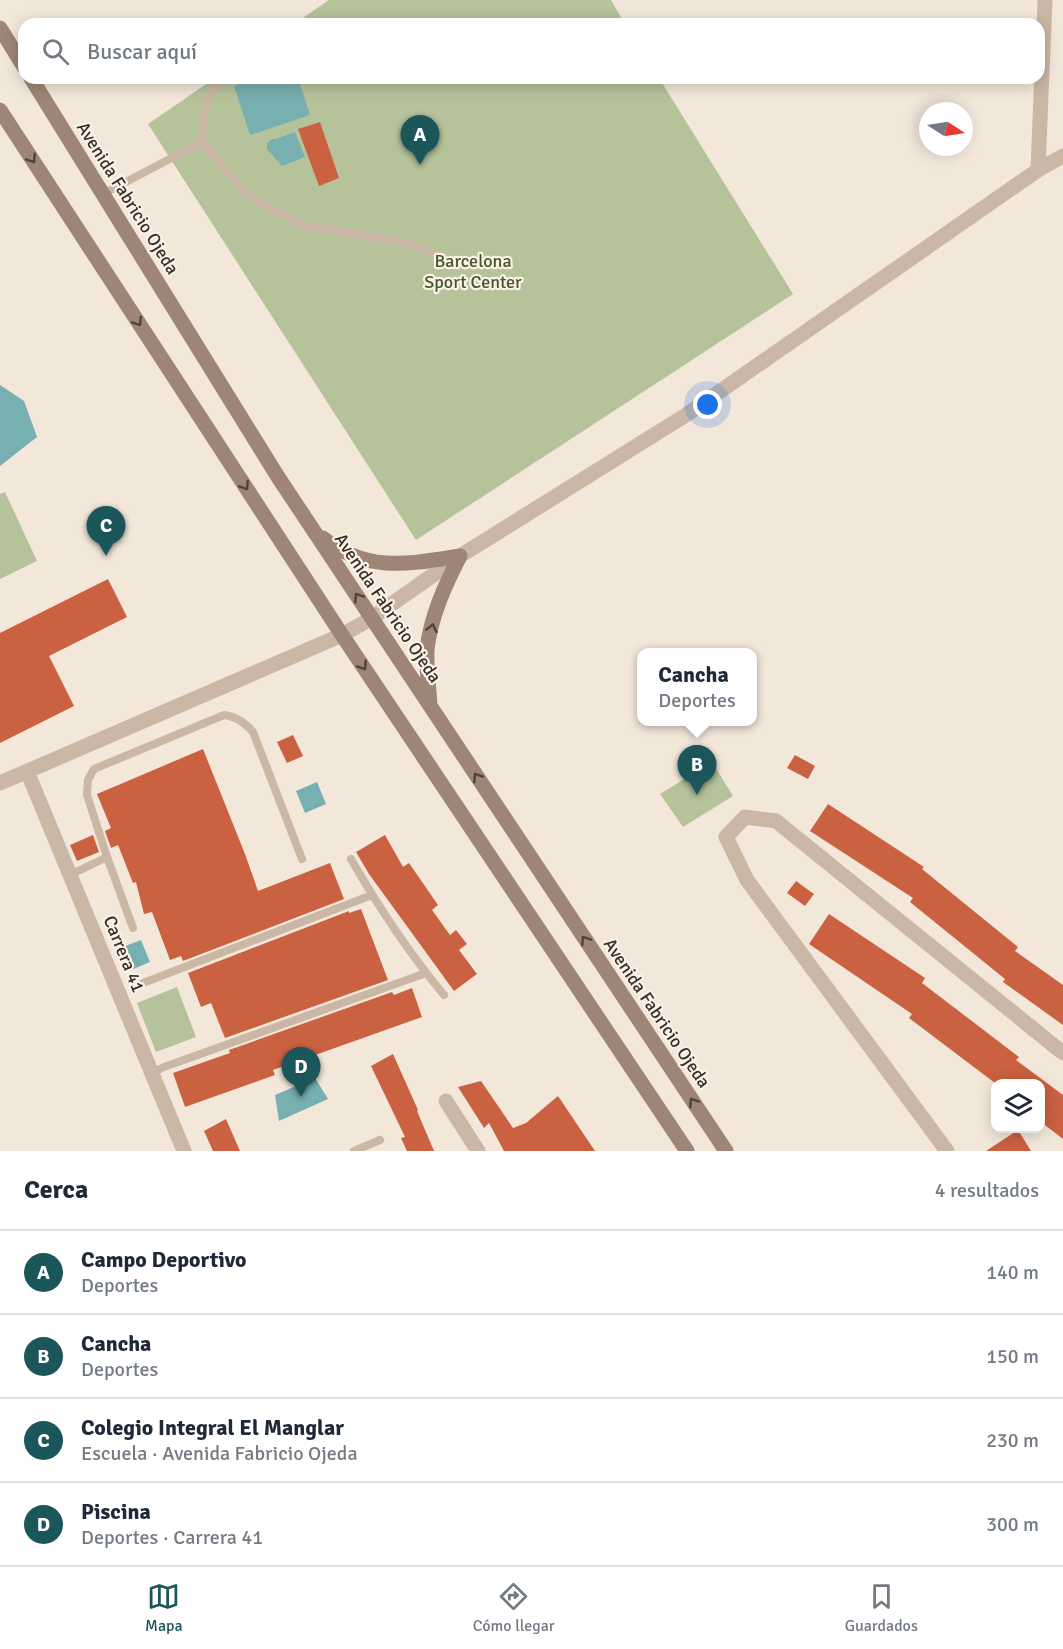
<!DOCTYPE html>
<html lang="es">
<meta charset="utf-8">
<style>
body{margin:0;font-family:Signika,sans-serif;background:#f6f6f7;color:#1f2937}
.controls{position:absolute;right:18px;bottom:18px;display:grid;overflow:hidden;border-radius:12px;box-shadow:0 3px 15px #0003}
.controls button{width:54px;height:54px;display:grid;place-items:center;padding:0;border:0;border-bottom:2px solid #e0e1e3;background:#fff;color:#1f2937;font:30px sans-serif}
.compass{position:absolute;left:919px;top:102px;width:54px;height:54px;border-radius:50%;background:#fff;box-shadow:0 3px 15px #0003;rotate:102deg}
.you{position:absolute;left:708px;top:405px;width:21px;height:21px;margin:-15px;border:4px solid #fff;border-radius:50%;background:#1a73e8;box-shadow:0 0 0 9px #1a73e833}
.badge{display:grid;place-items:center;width:39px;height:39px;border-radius:50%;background:#1b565a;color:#fff;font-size:20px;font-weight:700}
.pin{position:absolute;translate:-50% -50px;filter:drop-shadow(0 2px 3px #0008)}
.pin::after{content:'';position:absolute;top:32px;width:21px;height:18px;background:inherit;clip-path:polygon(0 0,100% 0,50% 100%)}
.popup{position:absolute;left:637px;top:648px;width:120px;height:78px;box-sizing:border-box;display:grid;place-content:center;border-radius:12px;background:#fff;filter:drop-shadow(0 2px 4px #0005);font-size:20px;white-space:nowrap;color:#747a83}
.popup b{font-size:22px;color:#1f2937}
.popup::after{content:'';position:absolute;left:50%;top:100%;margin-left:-12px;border:12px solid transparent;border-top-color:#fff}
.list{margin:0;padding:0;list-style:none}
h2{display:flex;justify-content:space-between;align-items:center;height:78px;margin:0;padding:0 24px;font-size:26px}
h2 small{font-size:20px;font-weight:400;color:#747a83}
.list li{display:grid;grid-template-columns:39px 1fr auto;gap:18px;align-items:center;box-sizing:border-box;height:84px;padding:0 24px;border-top:2px solid #e0e1e3}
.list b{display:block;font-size:22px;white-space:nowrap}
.list p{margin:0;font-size:20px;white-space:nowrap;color:#747a83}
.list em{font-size:20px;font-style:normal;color:#747a83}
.icon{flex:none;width:33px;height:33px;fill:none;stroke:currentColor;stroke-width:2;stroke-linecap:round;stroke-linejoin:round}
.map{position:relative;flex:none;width:1063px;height:1151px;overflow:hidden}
.search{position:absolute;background:#fff;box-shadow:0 3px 15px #0003;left:18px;right:18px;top:18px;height:66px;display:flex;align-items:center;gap:15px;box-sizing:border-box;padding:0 21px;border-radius:18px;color:#747a83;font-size:22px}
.sheet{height:414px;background:#fff}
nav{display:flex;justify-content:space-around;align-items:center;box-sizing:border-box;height:84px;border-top:2px solid #e0e1e3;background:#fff;font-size:16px;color:#747a83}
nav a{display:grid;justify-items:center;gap:3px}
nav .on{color:#1b565a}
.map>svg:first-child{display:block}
</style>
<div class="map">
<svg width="1063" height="1151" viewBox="0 0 1063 1151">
<rect width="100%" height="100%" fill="#f3e7da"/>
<!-- green -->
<path fill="#b5c29a" d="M 329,0 L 611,0 L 625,24 L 294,24 Z
M 215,78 L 659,78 L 793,294 L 416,540 L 148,124 Z
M 5,492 L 37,561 L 0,579 L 0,494 Z
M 712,762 L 733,796 L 683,827 L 660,794 Z
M 177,987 L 196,1037 L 156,1052 L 137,1003 Z"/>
<!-- water -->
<path fill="#78afb1" d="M 257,78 L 298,78 L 310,115 L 250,135 L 234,86 Z
M 295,132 L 305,157 L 282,166 L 267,149 L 267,143 L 272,139 L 276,139 Z
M 0,385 L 24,401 L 37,437 L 0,466 Z
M 317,782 L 326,804 L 305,813 L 296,791 Z
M 141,940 L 150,962 L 129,971 L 120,948 Z
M 315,1078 L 328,1099 L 279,1121 L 275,1095 Z"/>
<!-- building -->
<path fill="#ca6141" d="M 320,122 L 339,178 L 319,186 L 298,129 Z
M 108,579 L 127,617 L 49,656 L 74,706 L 0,743 L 0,633 Z
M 293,735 L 303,756 L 287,763 L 277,742 Z
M 203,749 L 245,854 L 258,891 L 330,863 L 344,899 L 183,961 L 181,956 L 170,960 L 152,912 L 144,914 L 136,882 L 133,883 L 118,845 L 111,848 L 105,831 L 111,828 L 97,794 Z
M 795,755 L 815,766 L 808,779 L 787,768 Z
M 828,804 L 924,867 L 922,869 L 1018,947 L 1015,951 L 1063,985 L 1063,1025 L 1003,982 L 1005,979 L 910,902 L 913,898 L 810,831 Z
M 93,835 L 99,852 L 77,861 L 70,845 Z
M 385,835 L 403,867 L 409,863 L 438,905 L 432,910 L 450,935 L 456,930 L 467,944 L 459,950 L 477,974 L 454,991 L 369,874 L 356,852 Z
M 796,881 L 814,894 L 805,906 L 787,893 Z
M 361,909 L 388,980 L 225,1038 L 211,1003 L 201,1007 L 188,973 L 349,911 L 349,913 Z
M 829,914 L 925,978 L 922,983 L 1019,1057 L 1016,1060 L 1063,1095 L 1063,1139 L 1041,1122 L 1041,1083 L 995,1083 L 909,1018 L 912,1014 L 809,944 Z
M 412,988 L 422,1017 L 273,1070 L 275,1075 L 185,1107 L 173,1073 L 230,1053 L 229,1050 L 392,992 L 394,995 Z
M 393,1054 L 418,1110 L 417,1111 L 434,1151 L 407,1151 L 401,1138 L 405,1137 L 371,1066 Z
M 481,1081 L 513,1128 L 526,1123 L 558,1096 L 595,1151 L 504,1151 L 489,1123 L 484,1128 L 458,1087 Z
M 226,1119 L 240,1151 L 213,1151 L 204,1131 Z
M 1018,1130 L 1031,1151 L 986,1151 Z"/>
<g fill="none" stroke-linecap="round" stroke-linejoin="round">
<!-- lane -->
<path stroke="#cbb7a6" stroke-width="8" d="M 202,142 C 204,119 203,93 223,78
M 103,194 L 202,142 L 246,194 L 301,225 L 407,243 L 463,265
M 351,859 C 378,906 409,953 444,995
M 70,875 L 107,857
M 133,928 L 107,857 L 87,795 L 88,780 L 94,769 L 224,715 C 237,717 244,722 253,732 L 302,859
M 143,983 L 372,895
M 152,1073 L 164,1067 L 426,973
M 354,1151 L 380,1140"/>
<!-- street -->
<path stroke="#cbb7a6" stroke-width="15" d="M 1038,170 L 1045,0
M 27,771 L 184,1151
M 0,783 L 342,635 L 372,618 L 460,556 L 686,415 L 1038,170 L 1063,156
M 446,1101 L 478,1151
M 947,1151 L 747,880 L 726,837 L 745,817 L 776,821 L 1063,1053"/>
<!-- secondary -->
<path stroke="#9f8577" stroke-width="15" d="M 0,28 L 24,67
M 31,78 L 278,477 L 726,1151
M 0,110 L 342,635 L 687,1151
M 323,538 C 367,573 409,564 460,556
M 430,706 C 429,687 426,667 427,649 C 431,616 445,585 460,556"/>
</g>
<!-- one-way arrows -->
<defs><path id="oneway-chevron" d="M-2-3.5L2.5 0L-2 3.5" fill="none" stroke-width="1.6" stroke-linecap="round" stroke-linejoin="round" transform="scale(1.5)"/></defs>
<g stroke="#51423b">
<use href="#oneway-chevron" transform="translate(32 159) rotate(57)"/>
<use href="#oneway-chevron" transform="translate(138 322) rotate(57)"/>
<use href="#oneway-chevron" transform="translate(245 486) rotate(57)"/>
<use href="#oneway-chevron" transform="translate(358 597) rotate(-124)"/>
<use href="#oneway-chevron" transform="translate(432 628) rotate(-78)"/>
<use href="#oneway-chevron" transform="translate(363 666) rotate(56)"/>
<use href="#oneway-chevron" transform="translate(477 777) rotate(-124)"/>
<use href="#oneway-chevron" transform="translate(585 940) rotate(-124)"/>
<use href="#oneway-chevron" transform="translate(693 1102) rotate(-124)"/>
</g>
<g text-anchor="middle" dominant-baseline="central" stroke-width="4.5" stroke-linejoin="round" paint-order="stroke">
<!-- street labels -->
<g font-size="18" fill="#372c27" stroke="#faf1e7">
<text transform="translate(128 198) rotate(58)">Avenida Fabricio Ojeda</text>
<text transform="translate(388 608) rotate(56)">Avenida Fabricio Ojeda</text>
<text transform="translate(124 954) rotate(68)">Carrera 41</text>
<text transform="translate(657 1013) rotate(56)">Avenida Fabricio Ojeda</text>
</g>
<!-- park labels -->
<g font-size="18" fill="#46562a" stroke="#faf1e7">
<text x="473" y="261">Barcelona<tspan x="473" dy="21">Sport Center</tspan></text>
</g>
</g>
</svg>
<div class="controls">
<button><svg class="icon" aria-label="layers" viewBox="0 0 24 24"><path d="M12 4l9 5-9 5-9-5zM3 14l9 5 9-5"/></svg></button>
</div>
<svg class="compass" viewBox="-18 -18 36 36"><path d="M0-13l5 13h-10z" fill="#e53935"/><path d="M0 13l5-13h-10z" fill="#747a83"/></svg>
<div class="you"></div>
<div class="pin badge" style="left:420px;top:165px">A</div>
<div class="pin badge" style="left:697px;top:795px">B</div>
<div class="popup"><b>Cancha</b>Deportes</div>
<div class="pin badge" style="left:106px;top:556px">C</div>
<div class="pin badge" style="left:301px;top:1097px">D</div>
<div class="search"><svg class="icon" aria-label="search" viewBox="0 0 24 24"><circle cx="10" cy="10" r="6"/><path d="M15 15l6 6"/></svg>Buscar aquí</div>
</div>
<section class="sheet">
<h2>Cerca<small>4 resultados</small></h2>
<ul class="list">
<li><span class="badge">A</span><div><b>Campo Deportivo</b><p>Deportes</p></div><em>140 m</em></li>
<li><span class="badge">B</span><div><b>Cancha</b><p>Deportes</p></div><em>150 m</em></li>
<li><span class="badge">C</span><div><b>Colegio Integral El Manglar</b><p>Escuela · Avenida Fabricio Ojeda</p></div><em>230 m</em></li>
<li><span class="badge">D</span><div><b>Piscina</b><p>Deportes · Carrera 41</p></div><em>300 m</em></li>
</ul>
</section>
<nav>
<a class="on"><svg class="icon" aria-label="map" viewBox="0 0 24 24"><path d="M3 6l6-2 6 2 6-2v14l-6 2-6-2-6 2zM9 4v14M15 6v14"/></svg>Mapa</a>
<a><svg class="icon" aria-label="directions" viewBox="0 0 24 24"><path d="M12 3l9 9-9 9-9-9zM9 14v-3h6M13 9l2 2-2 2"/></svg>Cómo llegar</a>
<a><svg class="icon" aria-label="saved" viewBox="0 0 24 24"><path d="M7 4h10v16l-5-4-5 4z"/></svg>Guardados</a>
</nav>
